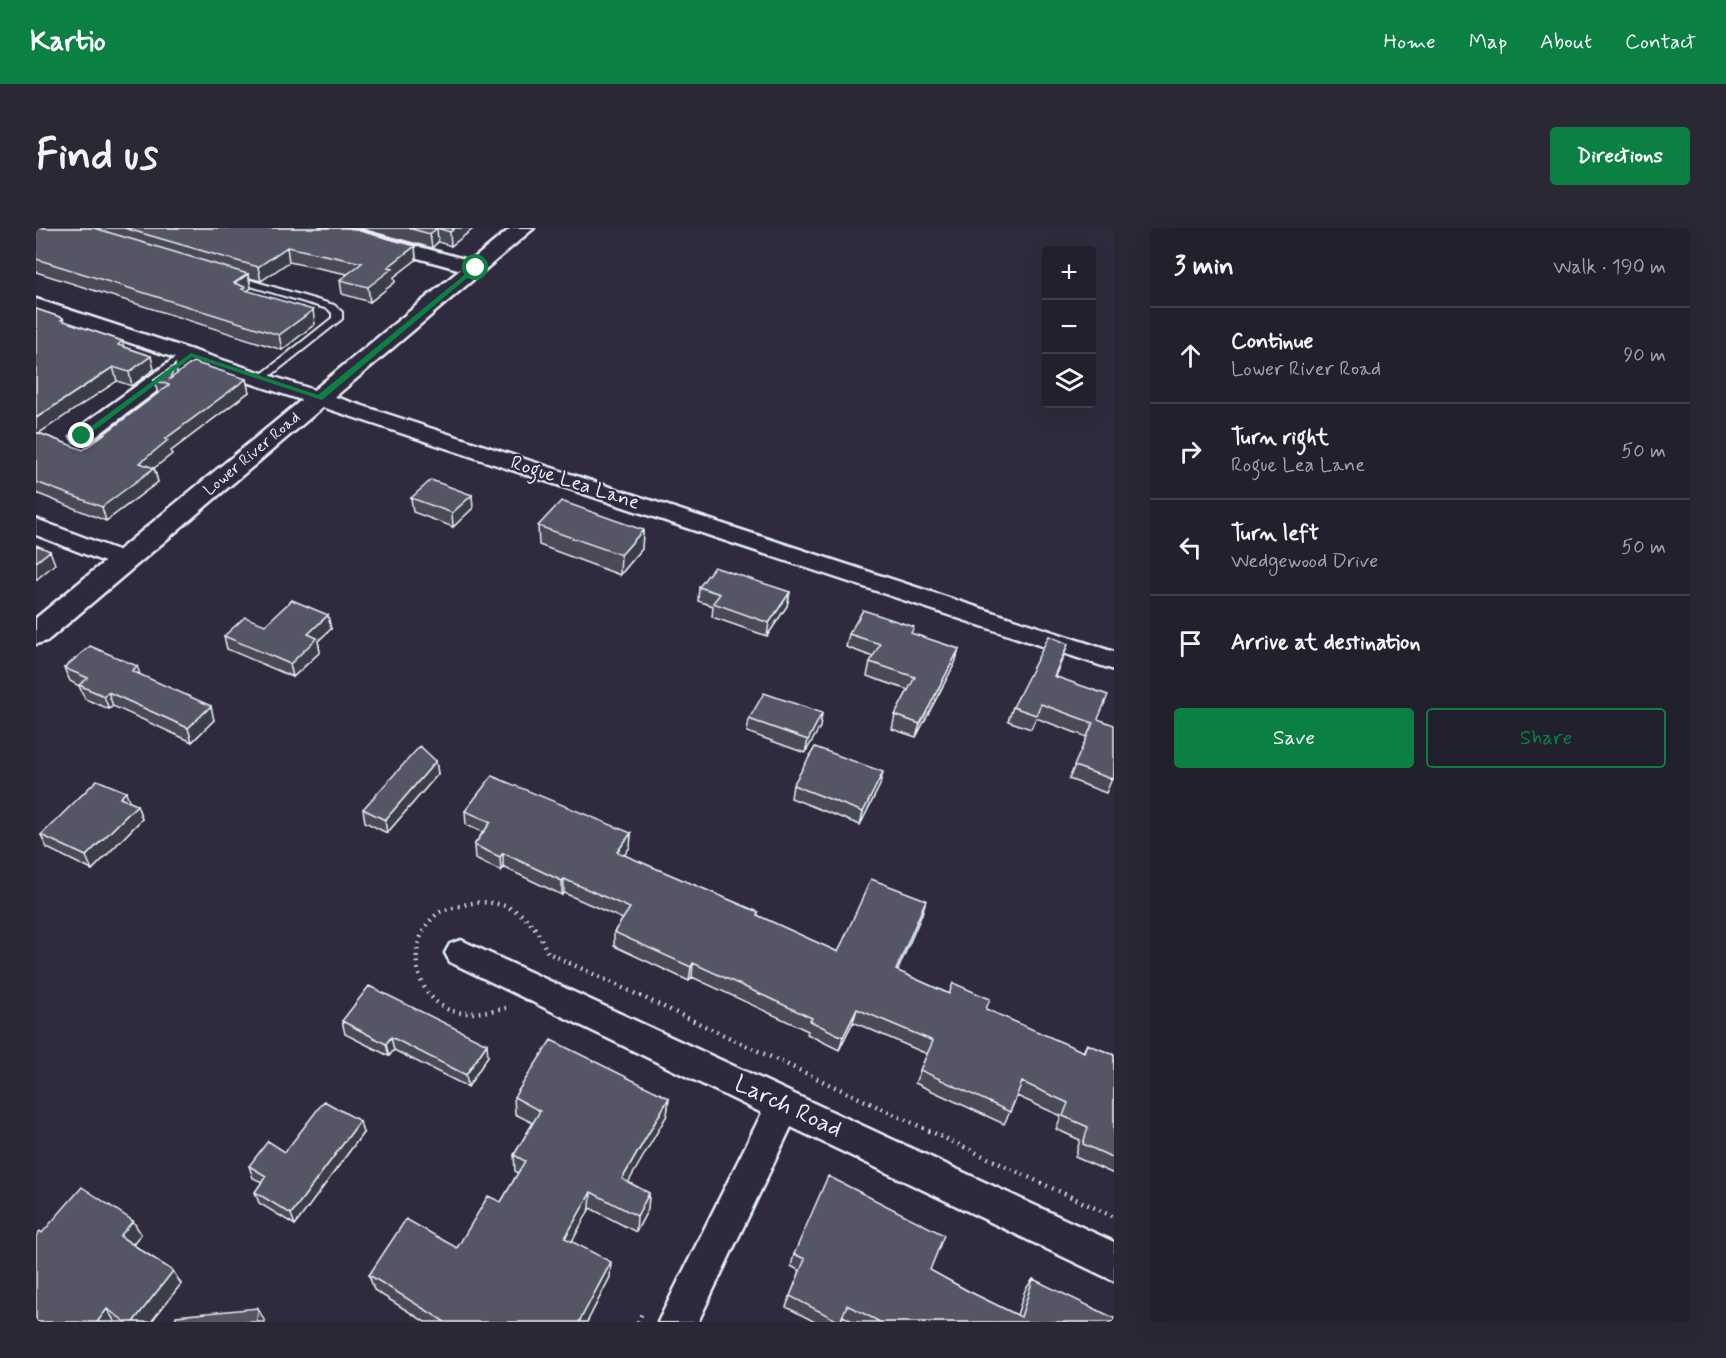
<!DOCTYPE html>
<meta charset="utf-8">
<style>
body{margin:0;font-family:Mynerve,sans-serif;background:#2b2836;color:#f1f3f6}
.controls{position:absolute;right:18px;top:18px;display:grid;overflow:hidden;border-radius:6px;box-shadow:0 6px 24px #0002}
.controls button{width:54px;height:54px;display:grid;place-items:center;padding:0;border:0;border-bottom:2px solid #403e4a;background:#23202e;color:#f1f3f6;font:30px sans-serif}
.stop{position:absolute;width:18px;height:18px;margin:-14px;border:4px solid #0b8043;border-radius:50%;background:#fff}
.stop.end{background:#0b8043;border-color:#fff;box-shadow:0 2px 6px #0008}
.list{margin:0;padding:0;list-style:none}
h2{display:flex;justify-content:space-between;align-items:center;height:78px;margin:0;padding:0 24px;font-size:26px}
h2 small{font-size:20px;font-weight:400;color:#a3a3aa}
.list li{display:grid;grid-template-columns:39px 1fr auto;gap:18px;align-items:center;box-sizing:border-box;height:96px;padding:0 24px;border-top:2px solid #403e4a}
.list b{display:block;font-size:22px;white-space:nowrap}
.list p{margin:0;font-size:20px;white-space:nowrap;color:#a3a3aa}
.list em{font-size:20px;font-style:normal;color:#a3a3aa}
.actions{display:flex;gap:12px;padding:18px 24px}
.actions a{flex:1;padding:14px 0;border:2px solid #0b8043;border-radius:6px;text-align:center;font-size:21px;color:#0b8043}
.actions .main{background:#0b8043;color:#fff}
.icon{flex:none;width:33px;height:33px;fill:none;stroke:currentColor;stroke-width:2;stroke-linecap:round;stroke-linejoin:round}
.map{position:relative;flex:none;width:1078px;height:1094px;overflow:hidden;border-radius:6px}
header{display:flex;align-items:center;gap:36px;box-sizing:border-box;height:84px;padding:0 30px;background:#0b8043;color:#fff}
header strong{font-size:28px}
nav{display:flex;gap:33px;margin-inline-start:auto;font-size:21px}
.intro{display:flex;align-items:center;justify-content:space-between;box-sizing:border-box;height:144px;padding:0 36px}
h1{margin:0;font-size:42px}
.button{padding:15px 27px;border-radius:6px;background:#0b8043;color:#fff;font-size:21px;font-weight:700}
main{display:flex;gap:36px;padding:0 36px}
aside{flex:1;background:#23202e;border-radius:6px;box-shadow:0 6px 24px #0002}
.map>svg:first-child{display:block}
</style>
<header>
<strong>Kartio</strong>
<nav><a>Home</a><a>Map</a><a>About</a><a>Contact</a></nav>
</header>
<div class="intro"><h1>Find us</h1><a class="button">Directions</a></div>
<main>
<div class="map">
<svg width="1078" height="1094" viewBox="0 0 1078 1094">
<rect width="100%" height="100%" fill="#2f2a3d"/>
<filter id="ink" filterUnits="userSpaceOnUse"><feTurbulence type="fractalNoise" baseFrequency=".0167" numOctaves="2"/><feDisplacementMap in="SourceGraphic" scale="12" xChannelSelector="R" yChannelSelector="G"/><feConvolveMatrix kernelMatrix="1 2 1 2 8 2 1 2 1" color-interpolation-filters="sRGB"/></filter>
<g filter="url(#ink)">
<g fill="none" stroke-linecap="round" stroke-linejoin="round">
<!-- lane casing -->
<g stroke="#e8f1f8" stroke-width="4">
<path id="lane" d="M 197,47 L 298,77 L 306,84 L 306,91 L 228,153 L 222,153 L 222,149 L 296,90 L 296,85 L 292,81 L 194,52 L 193,50 Z"/>
</g>
<!-- street casing -->
<g stroke="#e8f1f8" stroke-width="5">
<path id="street" d="M 284,0 L 313,0 L 447,36 L 449,40 L 440,46 L 287,4 Z
M 0,71 L 1078,424 L 1078,442 L 157,136 L 54,213 L 38,213 L 35,208 L 38,203 L 139,130 L 0,83 Z
M 0,291 L 97,328 L 100,333 L 97,338 L 88,341 L 79,338 L 0,307 Z
M 425,712 L 1078,1014 L 1078,1053 L 755,899 L 662,1094 L 622,1094 L 726,885 L 414,734 L 409,725 L 414,716 Z"/>
</g>
<!-- secondary casing -->
<g stroke="#e8f1f8" stroke-width="5">
<path id="secondary" d="M 475,0 L 498,0 L 11,413 L 0,416 L 0,390 Z"/>
</g>
<!-- path -->
<path stroke="#e8f1f8" stroke-width="4.5" stroke-dasharray="1.5 5" stroke-linecap="butt" d="M 470,780 C 452,783 428,789 411,781 C 376,763 370,713 400,687 C 404,682 415,681 421,679 C 448,669 478,675 496,697 C 503,704 507,716 512,725 L 1078,989
M 602,1094 L 607,1083"/>
<!-- lane -->
<use href="#lane" fill="#2f2a3d" fill-rule="evenodd"/>
<!-- street -->
<use href="#street" fill="#2f2a3d" fill-rule="evenodd"/>
<!-- secondary -->
<use href="#secondary" fill="#2f2a3d" fill-rule="evenodd"/>
</g>
<!-- wall -->
<path fill="#4b4957" stroke="#e8f1f8" stroke-width="1.5" d="M 0,0 L 313,0 L 379,18 L 380,32 L 358,49 L 359,54 L 334,74 L 306,66 L 304,52 L 311,46 L 253,34 L 225,53 L 213,50 L 215,60 L 211,63 L 279,96 L 246,122 L 0,44 Z
M 322,0 L 438,0 L 415,18 L 402,14 L 396,20 Z
M 0,81 L 27,90 L 28,93 L 86,113 L 88,119 L 118,141 L 96,158 L 81,153 L 3,205 L 47,222 L 122,166 L 118,152 L 141,146 L 213,164 L 135,223 L 136,226 L 118,240 L 122,254 L 70,293 L 0,265 Z
M 375,270 L 437,280 L 417,299 L 377,284 Z
M 502,298 L 607,302 L 606,321 L 584,347 L 503,317 Z
M 663,359 L 754,364 L 751,378 L 731,408 L 676,389 L 677,378 L 662,373 Z
M 229,397 L 295,401 L 282,413 L 284,424 L 257,449 L 191,421 L 188,408 Z
M 813,406 L 876,406 L 923,421 L 919,435 L 880,509 L 856,501 L 859,487 L 872,462 L 831,448 L 834,434 L 837,429 L 810,419 Z
M 1032,416 L 1019,448 L 1062,491 L 1078,546 L 1070,565 L 1033,551 L 1051,509 L 1000,490 L 995,501 L 972,493 L 977,479 Z
M 28,440 L 104,447 L 178,492 L 156,514 L 77,478 L 73,481 L 49,471 L 43,458 L 34,453 Z
M 786,485 L 784,499 L 769,525 L 711,504 L 713,491 Z
M 400,533 L 402,546 L 351,605 L 329,594 L 327,581 Z
M 757,557 L 844,557 L 824,597 L 755,570 Z
M 93,574 L 101,577 L 106,591 L 56,642 L 11,620 L 5,607 Z
M 429,583 L 595,605 L 594,619 L 588,627 L 722,684 L 722,688 L 802,724 L 886,686 L 861,743 L 1047,824 L 1051,816 L 1078,827 L 1078,946 L 1039,929 L 1044,912 L 1020,901 L 1025,888 L 981,868 L 974,884 L 968,896 L 879,855 L 891,826 L 817,794 L 803,822 L 771,806 L 772,803 L 656,749 L 653,753 L 578,718 L 578,704 L 587,691 L 528,665 L 526,667 L 467,639 L 465,643 L 439,631 L 438,617 L 447,604 L 430,597 Z
M 306,793 L 452,828 L 432,859 L 358,822 L 353,828 L 309,806 Z
M 478,869 L 633,870 L 631,887 L 592,954 L 613,965 L 612,981 L 600,1004 L 554,980 L 536,1014 L 574,1049 L 551,1094 L 389,1094 L 338,1062 L 333,1047 L 421,1020 L 465,974 L 482,945 L 479,943 L 478,927 L 497,895 L 479,886 Z
M 327,905 L 259,997 L 223,975 L 219,964 L 226,954 L 217,950 L 213,938 L 249,924 Z
M 6,1005 L 105,1006 L 97,1017 L 137,1043 L 145,1056 L 115,1094 L 0,1094 Z
M 758,1026 L 894,1042 L 932,1063 L 981,1087 L 989,1062 L 997,1051 L 1078,1094 L 818,1094 L 807,1088 L 804,1094 L 779,1094 L 750,1079 L 764,1043 L 755,1038 Z"/>
<!-- shaded-wall -->
<path fill="#3d3c47" stroke="#e8f1f8" stroke-width="1.5" d="M 401,0 L 402,14 L 396,20 L 394,6 Z
M 419,0 L 438,0 L 415,18 L 414,4 Z
M 379,18 L 380,32 L 358,49 L 359,54 L 334,74 L 332,59 L 352,39 Z
M 251,19 L 253,34 L 225,53 L 222,39 Z
M 212,46 L 215,60 L 210,64 L 198,55 Z
M 277,82 L 279,96 L 246,122 L 243,107 Z
M 115,128 L 118,141 L 96,158 L 93,144 Z
M 139,137 L 142,150 L 134,151 Z
M 77,139 L 81,153 L 0,207 L 0,190 Z
M 210,151 L 213,164 L 135,223 L 136,226 L 112,245 L 118,240 L 122,254 L 70,293 L 66,279 L 104,235 L 129,211 Z
M 436,267 L 437,280 L 417,299 L 416,285 Z
M 607,302 L 606,321 L 584,347 L 585,327 Z
M 14,323 L 19,336 L 0,352 L 0,334 Z
M 754,364 L 751,378 L 731,408 L 733,395 Z
M 292,387 L 295,401 L 282,413 L 284,424 L 257,449 L 254,436 L 272,406 Z
M 1032,416 L 1027,430 L 1013,461 L 1018,448 Z
M 923,421 L 919,435 L 880,509 L 884,496 Z
M 101,438 L 106,452 L 96,443 Z
M 72,464 L 77,478 L 73,481 L 68,468 Z
M 175,478 L 178,492 L 156,514 L 152,500 Z
M 786,485 L 784,499 L 769,525 L 772,512 Z
M 400,533 L 402,546 L 351,605 L 349,592 Z
M 847,544 L 844,557 L 824,597 L 827,584 Z
M 90,564 L 95,578 L 84,570 Z
M 101,577 L 106,591 L 56,642 L 50,628 Z
M 595,605 L 594,619 L 581,638 L 581,624 Z
M 467,625 L 467,639 L 465,643 L 464,629 Z
M 528,651 L 528,665 L 526,667 L 526,653 Z
M 890,672 L 886,686 L 856,756 L 860,742 Z
M 657,735 L 656,749 L 653,753 L 655,739 Z
M 821,781 L 817,794 L 803,822 L 807,809 Z
M 355,809 L 358,822 L 353,828 L 350,816 Z
M 451,816 L 452,828 L 432,859 L 430,847 Z
M 633,870 L 631,887 L 585,967 L 586,951 Z
M 324,893 L 327,905 L 259,997 L 255,986 Z
M 555,964 L 554,980 L 529,1026 L 529,1010 Z
M 613,965 L 612,981 L 600,1004 L 601,988 Z
M 97,993 L 105,1006 L 92,1022 L 84,1008 Z
M 575,1034 L 574,1049 L 551,1094 L 543,1094 Z
M 137,1043 L 145,1056 L 115,1094 L 97,1094 Z
M 222,1080 L 229,1094 L 221,1094 Z
M 71,1081 L 79,1094 L 61,1094 Z"/>
<!-- building -->
<path fill="#575565" stroke="#e8f1f8" stroke-width="1.5" d="M 0,0 L 58,0 L 212,46 L 198,55 L 209,59 L 206,61 L 277,82 L 243,107 L 0,31 Z
M 88,0 L 313,0 L 379,18 L 352,39 L 357,40 L 332,59 L 304,52 L 326,35 L 251,19 L 222,39 Z
M 372,0 L 419,0 L 414,4 L 401,0 L 394,6 Z
M 0,81 L 27,90 L 25,92 L 86,113 L 82,117 L 115,128 L 93,144 L 77,139 L 0,190 Z
M 157,134 L 210,151 L 129,211 L 132,212 L 104,235 L 118,240 L 66,279 L 0,254 L 0,204 L 47,222 L 133,157 L 118,152 L 139,137 L 134,151 Z
M 395,252 L 436,267 L 416,285 L 375,270 Z
M 525,273 L 607,302 L 585,327 L 502,298 Z
M 0,317 L 14,323 L 0,334 Z
M 678,339 L 754,364 L 733,395 L 677,375 L 684,366 L 663,359 Z
M 256,372 L 292,387 L 272,406 L 281,410 L 254,436 L 188,408 L 209,389 L 229,397 Z
M 827,382 L 878,399 L 875,405 L 923,421 L 884,496 L 859,487 L 879,449 L 834,434 L 844,416 L 813,406 Z
M 1013,408 L 1032,416 L 1018,448 L 1072,467 L 1062,491 L 1078,497 L 1078,546 L 1076,551 L 1038,538 L 1057,495 L 1005,476 L 1000,487 L 977,479 Z
M 54,418 L 101,438 L 96,443 L 175,478 L 152,500 L 72,464 L 68,468 L 43,457 L 52,450 L 28,440 Z
M 728,465 L 786,485 L 772,512 L 713,491 Z
M 384,518 L 400,533 L 349,592 L 327,581 Z
M 779,519 L 847,544 L 827,584 L 757,557 Z
M 456,548 L 595,605 L 581,624 L 722,684 L 721,687 L 802,724 L 835,651 L 890,672 L 860,742 L 913,766 L 917,755 L 954,771 L 950,781 L 1048,824 L 1051,816 L 1078,827 L 1078,930 L 1047,916 L 1052,899 L 1027,888 L 1032,875 L 986,854 L 974,884 L 884,842 L 897,813 L 821,781 L 807,809 L 774,793 L 776,790 L 657,735 L 655,739 L 578,704 L 594,680 L 528,651 L 526,653 L 467,625 L 464,629 L 438,617 L 455,594 L 429,583 Z
M 61,552 L 90,564 L 84,570 L 101,577 L 50,628 L 5,607 Z
M 333,758 L 451,816 L 430,847 L 355,809 L 350,816 L 306,793 Z
M 515,812 L 633,870 L 586,951 L 613,965 L 601,988 L 555,964 L 529,1010 L 575,1034 L 543,1094 L 409,1094 L 333,1047 L 370,991 L 421,1020 L 452,968 L 465,974 L 489,933 L 478,927 L 504,883 L 478,869 Z
M 288,873 L 324,893 L 255,986 L 219,964 L 230,948 L 213,938 L 232,913 L 249,924 Z
M 792,948 L 908,1007 L 894,1042 L 932,1063 L 985,1089 L 997,1051 L 1078,1090 L 1078,1094 L 844,1094 L 811,1077 L 804,1094 L 754,1068 L 769,1031 L 758,1026 Z
M 46,959 L 97,993 L 84,1008 L 137,1043 L 97,1094 L 90,1094 L 71,1081 L 61,1094 L 0,1094 L 0,1008 L 4,1003 L 6,1005 Z
M 222,1080 L 221,1094 L 139,1094 L 140,1088 Z"/>
</g>
<!-- route -->
<path fill="#0b8043" d="M 438,39 L 443,40 L 286,172 L 156,129 L 48,210 L 42,208 L 155,125 L 282,167 Z"/>
<g text-anchor="middle" dominant-baseline="central" stroke-width="4.5" stroke-linejoin="round" paint-order="stroke">
<!-- far-street labels -->
<g font-size="16" fill="#e8f1f8" stroke="#2f2a3d">
<text transform="translate(216 226) rotate(-40)">Lower River Road</text>
</g>
<!-- street labels -->
<g font-size="20" fill="#e8f1f8" stroke="#2f2a3d">
<text transform="translate(539 255) rotate(18)">Rogue Lea Lane</text>
</g>
<!-- near-street labels -->
<g font-size="24" fill="#e8f1f8" stroke="#2f2a3d">
<text transform="translate(752 879) rotate(25)">Larch Road</text>
</g>
</g>
</svg>
<div class="controls">
<button>+</button>
<button>−</button>
<button><svg class="icon" aria-label="layers" viewBox="0 0 24 24"><path d="M12 4l9 5-9 5-9-5zM3 14l9 5 9-5"/></svg></button>
</div>
<div class="stop" style="left:440px;top:40px"></div>
<div class="stop end" style="left:46px;top:208px"></div>
</div>
<aside>
<h2>3 min<small>Walk · 190 m</small></h2>
<ul class="list">
<li><svg class="icon" aria-label="ahead" viewBox="0 0 24 24"><path d="M12 20V5M6 11l6-6 6 6"/></svg><div><b>Continue</b><p>Lower River Road</p></div><em>90 m</em></li>
<li><svg class="icon" aria-label="right" viewBox="0 0 24 24"><path d="M7 20v-9h11M14 6l5 5-5 5"/></svg><div><b>Turn right</b><p>Rogue Lea Lane</p></div><em>50 m</em></li>
<li><svg class="icon" aria-label="left" viewBox="0 0 24 24"><path d="M17 20v-9H6M10 6l-5 5 5 5"/></svg><div><b>Turn left</b><p>Wedgewood Drive</p></div><em>50 m</em></li>
<li><svg class="icon" aria-label="arrive" viewBox="0 0 24 24"><path d="M6 21V4h12l-3 4 3 4H6"/></svg><div><b>Arrive at destination</b></div></li>
</ul>
<div class="actions"><a class="main">Save</a><a>Share</a></div>
</aside>
</main>
